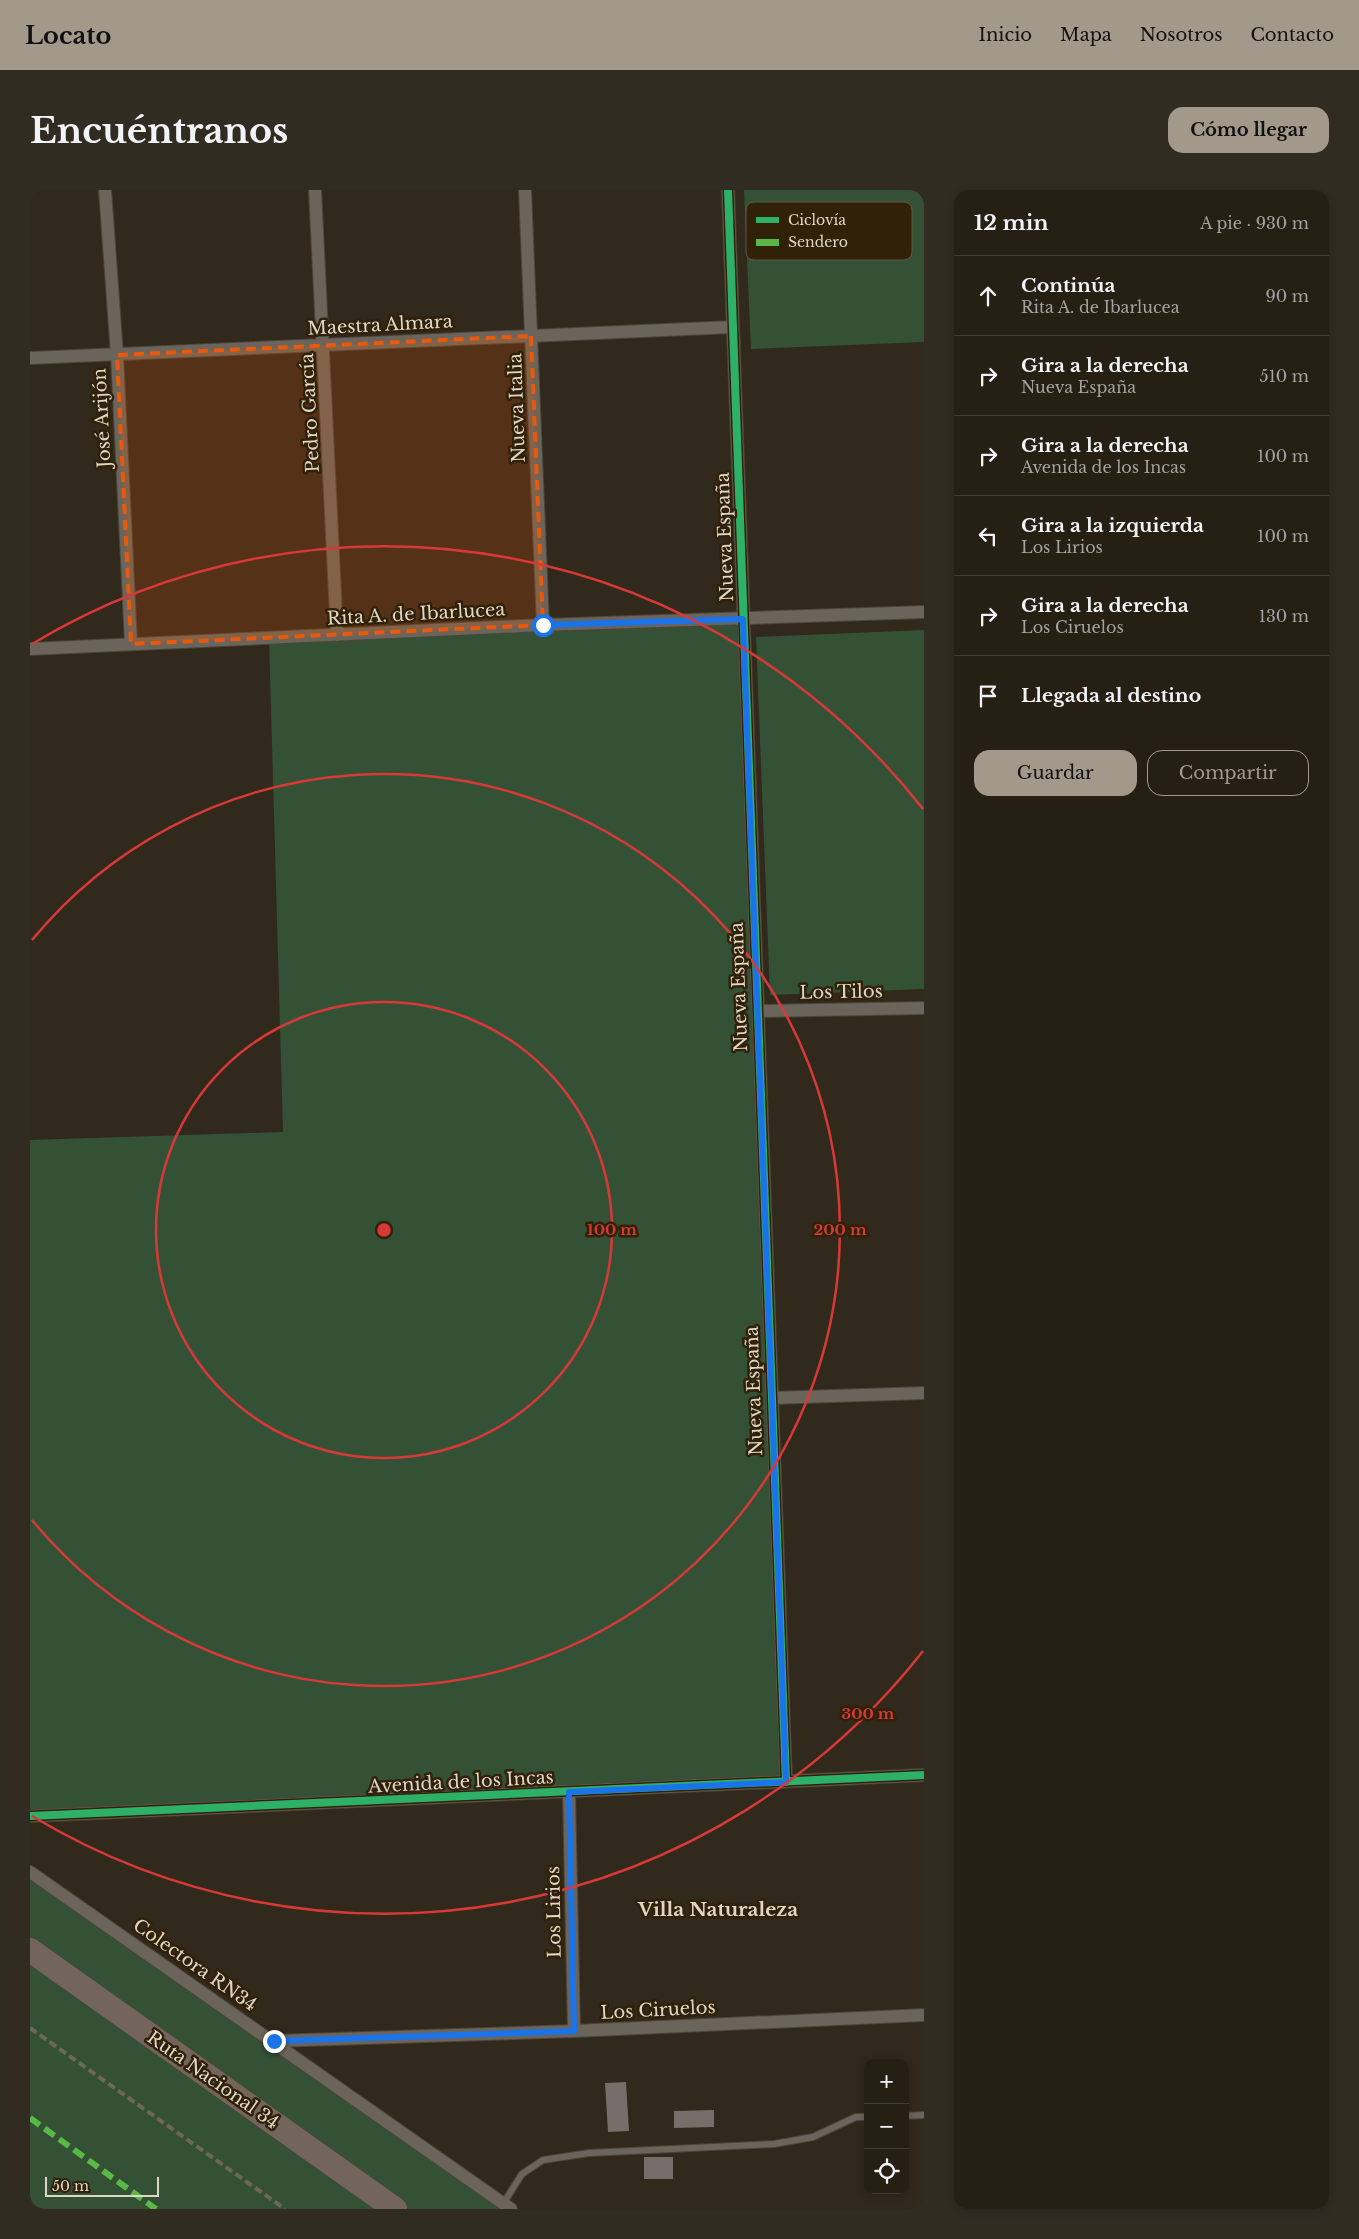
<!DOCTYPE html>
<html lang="es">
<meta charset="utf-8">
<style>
body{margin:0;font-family:"Libre Baskerville",serif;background:#312c22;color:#f1f3f6}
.controls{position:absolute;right:15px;bottom:15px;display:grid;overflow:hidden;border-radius:10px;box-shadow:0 2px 8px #0003}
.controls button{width:45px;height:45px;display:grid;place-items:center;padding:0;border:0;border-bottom:1px solid #423d34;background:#251f14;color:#f1f3f6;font:25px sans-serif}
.scale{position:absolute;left:15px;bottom:12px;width:114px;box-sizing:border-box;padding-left:5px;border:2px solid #dfd6c7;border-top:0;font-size:14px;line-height:18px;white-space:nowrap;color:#dfd6c7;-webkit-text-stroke:4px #302108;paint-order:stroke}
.stop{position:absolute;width:15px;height:15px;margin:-11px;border:4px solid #1a73e8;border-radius:50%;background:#fff}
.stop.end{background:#1a73e8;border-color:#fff;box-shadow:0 1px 5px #0008}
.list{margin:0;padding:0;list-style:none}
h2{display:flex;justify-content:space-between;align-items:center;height:65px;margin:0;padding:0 20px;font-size:21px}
h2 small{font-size:16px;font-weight:400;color:#a3a2a0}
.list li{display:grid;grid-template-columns:32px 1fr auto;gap:15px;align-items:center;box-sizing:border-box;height:80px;padding:0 20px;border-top:1px solid #423d34}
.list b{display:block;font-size:19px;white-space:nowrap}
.list p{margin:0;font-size:16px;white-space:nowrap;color:#a3a2a0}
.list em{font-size:16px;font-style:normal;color:#a3a2a0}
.actions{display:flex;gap:10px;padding:15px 20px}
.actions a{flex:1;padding:11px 0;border:1px solid #a2998b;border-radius:15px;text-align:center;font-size:18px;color:#a2998b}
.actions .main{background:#a2998b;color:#111}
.icon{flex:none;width:28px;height:28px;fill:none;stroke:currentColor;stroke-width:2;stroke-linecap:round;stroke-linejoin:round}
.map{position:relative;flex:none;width:894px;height:2019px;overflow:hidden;border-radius:15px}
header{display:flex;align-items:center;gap:30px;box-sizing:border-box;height:70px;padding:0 25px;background:#a2998b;color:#111}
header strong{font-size:24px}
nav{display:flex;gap:28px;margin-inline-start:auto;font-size:18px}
.intro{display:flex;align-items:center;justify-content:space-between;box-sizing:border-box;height:120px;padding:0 30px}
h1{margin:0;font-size:35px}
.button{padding:12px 22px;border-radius:15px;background:#a2998b;color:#111;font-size:18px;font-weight:700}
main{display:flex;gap:30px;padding:0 30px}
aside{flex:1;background:#251f14;border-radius:15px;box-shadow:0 2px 8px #0003}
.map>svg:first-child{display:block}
</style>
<header>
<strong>Locato</strong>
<nav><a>Inicio</a><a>Mapa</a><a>Nosotros</a><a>Contacto</a></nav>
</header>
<div class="intro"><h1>Encuéntranos</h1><a class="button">Cómo llegar</a></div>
<main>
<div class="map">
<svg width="894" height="2019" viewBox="0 0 894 2019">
<rect width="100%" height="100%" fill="#31291b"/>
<!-- green -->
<path fill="#345136" d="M 714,0 L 894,0 L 894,152 L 721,159 Z
M 713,429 L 756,1592 L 0,1626 L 0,950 L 253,942 L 239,448 Z
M 894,440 L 894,799 L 740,805 L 726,447 Z
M 0,1682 L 481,2019 L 0,2019 Z"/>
<!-- building -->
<path fill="#776e6b" d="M 596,1892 L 599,1941 L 578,1942 L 575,1893 Z
M 684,1920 L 684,1937 L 644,1938 L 644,1921 Z
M 614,1967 L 643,1967 L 643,1989 L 614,1989 Z"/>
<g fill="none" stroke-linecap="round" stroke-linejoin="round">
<!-- lane casing -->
<g stroke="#4c453a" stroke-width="8">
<path id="lane" d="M 875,1926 L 894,1925
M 473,2014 L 492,1984 L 513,1970 L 559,1963 L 744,1954 L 783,1947 L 826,1927 L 838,1927"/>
</g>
<!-- street casing -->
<g stroke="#4c453a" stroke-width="14">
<path id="street" d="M 75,0 L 87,165 L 101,454
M 285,0 L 307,445
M 495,0 L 513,435
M 698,0 L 756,1592
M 0,168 L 702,137
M 0,459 L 513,435 L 894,422
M 728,821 L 894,818
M 742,1208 L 894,1203
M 539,1602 L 544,1841
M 0,1626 L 894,1585
M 0,1682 L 481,2019
M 244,1851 L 544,1841 L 894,1825"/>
</g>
<!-- highway casing -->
<g stroke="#4c453a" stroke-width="25">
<path id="highway" d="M 0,1760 L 365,2019"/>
</g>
<!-- lane -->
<use href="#lane" stroke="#6b645a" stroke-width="6"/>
<!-- street -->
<use href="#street" stroke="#6b645a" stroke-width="12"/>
<!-- highway -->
<use href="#highway" stroke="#74655c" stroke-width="24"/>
<!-- rail -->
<path stroke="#6c665c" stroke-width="4" stroke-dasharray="8 4" stroke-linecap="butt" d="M 0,1838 L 255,2019"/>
<!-- quiet -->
<path stroke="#58b947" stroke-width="6" stroke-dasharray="12 6" stroke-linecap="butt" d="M 0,1928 L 126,2019"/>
<!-- cycleway casing -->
<g stroke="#302108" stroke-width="11">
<path id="cycleway" d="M 698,0 L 756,1592
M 0,1626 L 894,1585"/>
</g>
<!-- cycleway -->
<use href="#cycleway" stroke="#2db169" stroke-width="8"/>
</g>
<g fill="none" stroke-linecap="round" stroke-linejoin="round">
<!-- route -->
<path stroke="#1a73e8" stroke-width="6" d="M 244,1851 L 544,1841 L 539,1602 L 756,1592 L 713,429 L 513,435"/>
</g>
<!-- marked area -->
<path fill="#e8590c" fill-opacity="0.2" stroke="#e8590c" stroke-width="4" stroke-dasharray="10 6" stroke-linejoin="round" d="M 501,146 L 513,435 L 101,454 L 87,165 Z"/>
<!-- distance rings -->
<g fill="none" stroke="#d73938" stroke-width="2.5">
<circle cx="354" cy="1040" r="228"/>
<path d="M2 750A456 456 0 1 1 2 1330"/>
<path d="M893 1461A684 684 0 0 1 2 1626M2 454A684 684 0 0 1 893 619"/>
</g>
<g text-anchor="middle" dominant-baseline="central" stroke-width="5" stroke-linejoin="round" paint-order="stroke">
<!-- street labels -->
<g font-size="18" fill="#dfd6c7" stroke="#302108">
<text transform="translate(350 135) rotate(-3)">Maestra Almara</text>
<text transform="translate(487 218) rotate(-92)">Nueva Italia</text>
<text transform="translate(280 223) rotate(-93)">Pedro García</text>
<text transform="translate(72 228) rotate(-93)">José Arijón</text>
<text transform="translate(695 347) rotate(-92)">Nueva España</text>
<text transform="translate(386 424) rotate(-3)">Rita A. de Ibarlucea</text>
<text transform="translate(709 797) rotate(-92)">Nueva España</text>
<text transform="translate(811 802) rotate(-1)">Los Tilos</text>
<text transform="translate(724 1201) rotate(-92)">Nueva España</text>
<text transform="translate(431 1592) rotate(-3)">Avenida de los Incas</text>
<text transform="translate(524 1722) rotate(-91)">Los Lirios</text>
<text transform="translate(165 1775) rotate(35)">Colectora RN34</text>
<text transform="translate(628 1820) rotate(-3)">Los Ciruelos</text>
<text transform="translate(183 1890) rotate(35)">Ruta Nacional 34</text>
</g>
<!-- neighbourhood labels -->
<g font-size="19" font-weight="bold" fill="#dfd6c7" stroke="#302108">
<text x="688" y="1719">Villa Naturaleza</text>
</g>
</g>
<!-- legend -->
<rect x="716" y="12" width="166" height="58" rx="8" fill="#302108" stroke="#655741" stroke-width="1"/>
<rect x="726" y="27" width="23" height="6" fill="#2db169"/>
<rect x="726" y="49" width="23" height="7" fill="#58b947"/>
<g font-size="14" fill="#dfd6c7">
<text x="758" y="35">Ciclovía</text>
<text x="758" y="57">Sendero</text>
</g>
<circle cx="354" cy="1040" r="8" fill="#d73938" stroke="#302108" stroke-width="2.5"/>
<g font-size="15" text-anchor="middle" font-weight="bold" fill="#d73938" stroke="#302108" stroke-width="5" stroke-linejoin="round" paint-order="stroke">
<text x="582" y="1045">100 m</text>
<text x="810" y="1045">200 m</text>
<text x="838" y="1529">300 m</text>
</g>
</svg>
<div class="controls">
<button>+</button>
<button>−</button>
<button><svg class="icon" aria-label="locate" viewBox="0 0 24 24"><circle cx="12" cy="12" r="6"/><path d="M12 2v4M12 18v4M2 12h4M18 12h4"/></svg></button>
</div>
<div class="scale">50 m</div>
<div class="stop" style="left:513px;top:435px"></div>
<div class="stop end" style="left:244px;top:1851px"></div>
</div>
<aside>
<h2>12 min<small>A pie · 930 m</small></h2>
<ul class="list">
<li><svg class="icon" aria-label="ahead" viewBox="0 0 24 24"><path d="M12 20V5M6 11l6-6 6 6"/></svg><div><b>Continúa</b><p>Rita A. de Ibarlucea</p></div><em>90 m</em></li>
<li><svg class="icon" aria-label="right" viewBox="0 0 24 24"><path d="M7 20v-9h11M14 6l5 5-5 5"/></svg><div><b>Gira a la derecha</b><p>Nueva España</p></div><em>510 m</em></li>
<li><svg class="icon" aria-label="right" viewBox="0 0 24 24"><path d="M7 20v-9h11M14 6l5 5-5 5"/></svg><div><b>Gira a la derecha</b><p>Avenida de los Incas</p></div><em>100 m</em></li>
<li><svg class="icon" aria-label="left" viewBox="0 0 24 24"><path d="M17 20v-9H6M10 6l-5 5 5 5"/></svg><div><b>Gira a la izquierda</b><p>Los Lirios</p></div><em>100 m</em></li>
<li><svg class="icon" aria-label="right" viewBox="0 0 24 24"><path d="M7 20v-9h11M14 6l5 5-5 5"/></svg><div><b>Gira a la derecha</b><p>Los Ciruelos</p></div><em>130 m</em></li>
<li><svg class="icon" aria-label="arrive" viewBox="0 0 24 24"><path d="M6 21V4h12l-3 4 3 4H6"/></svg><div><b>Llegada al destino</b></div></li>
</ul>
<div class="actions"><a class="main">Guardar</a><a>Compartir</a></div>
</aside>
</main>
